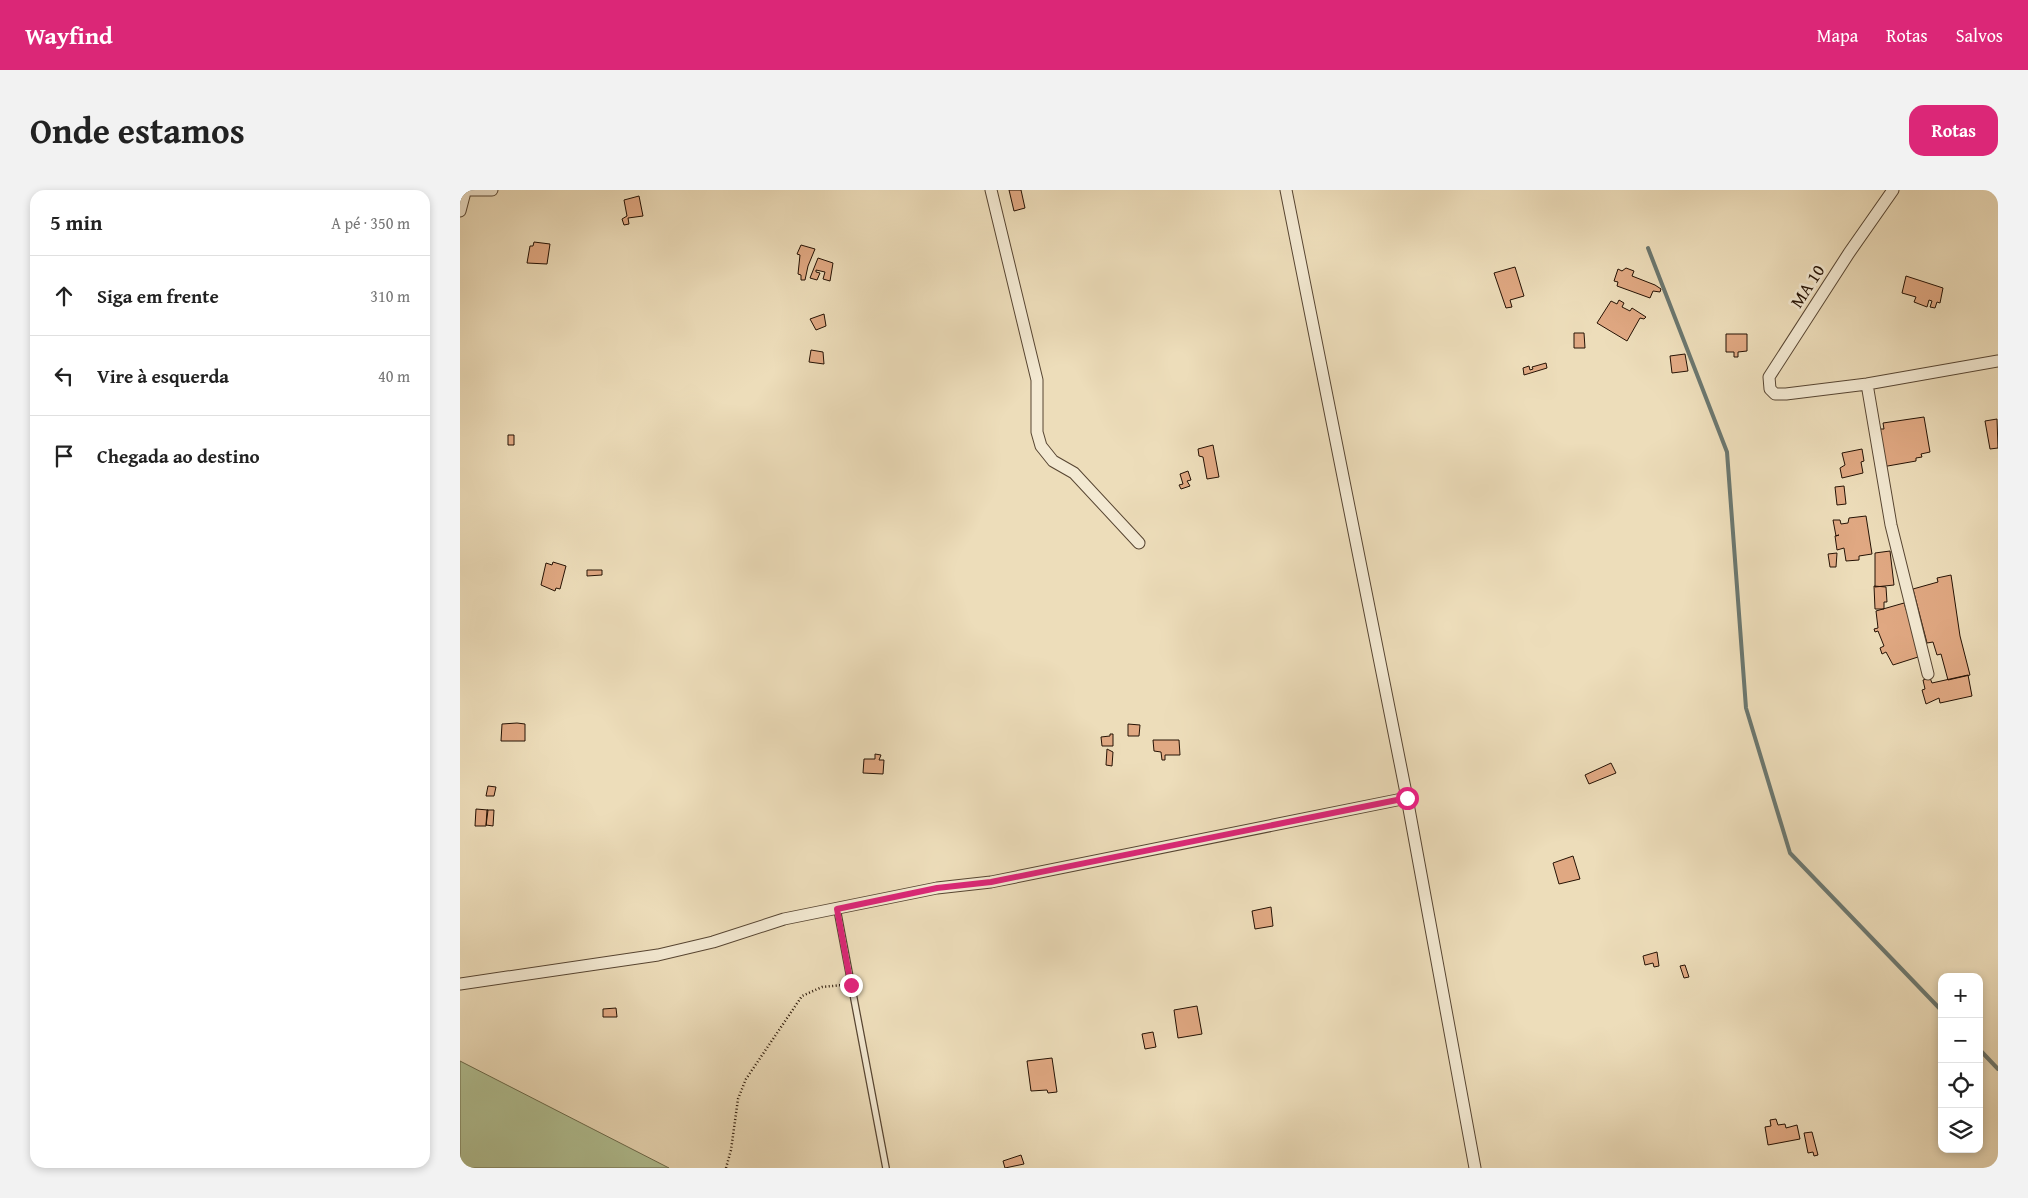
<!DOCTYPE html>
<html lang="pt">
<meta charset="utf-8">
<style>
body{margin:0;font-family:"Gentium Book Plus",serif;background:#f2f2f2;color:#222}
.controls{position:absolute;right:15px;bottom:15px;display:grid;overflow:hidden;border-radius:10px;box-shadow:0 2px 8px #0003}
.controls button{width:45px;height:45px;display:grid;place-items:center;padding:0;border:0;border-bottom:1px solid #e0e0e0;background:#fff;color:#222;font:25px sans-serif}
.stop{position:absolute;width:15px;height:15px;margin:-11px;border:4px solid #db2777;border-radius:50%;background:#fff}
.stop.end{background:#db2777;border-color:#fff;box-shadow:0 1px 5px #0008}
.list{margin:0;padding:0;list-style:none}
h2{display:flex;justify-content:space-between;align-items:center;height:65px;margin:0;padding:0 20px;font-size:21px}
h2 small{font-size:16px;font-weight:400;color:#767676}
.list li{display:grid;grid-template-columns:32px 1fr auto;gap:15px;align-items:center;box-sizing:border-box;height:80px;padding:0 20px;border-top:1px solid #e0e0e0}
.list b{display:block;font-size:19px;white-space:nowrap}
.list em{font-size:16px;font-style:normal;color:#767676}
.icon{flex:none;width:28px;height:28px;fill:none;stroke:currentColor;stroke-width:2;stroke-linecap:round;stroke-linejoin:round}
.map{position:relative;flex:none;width:1538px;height:978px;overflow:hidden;border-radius:15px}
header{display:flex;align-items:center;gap:30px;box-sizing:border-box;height:70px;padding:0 25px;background:#db2777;color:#fff}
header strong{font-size:24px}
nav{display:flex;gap:28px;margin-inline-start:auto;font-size:18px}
.intro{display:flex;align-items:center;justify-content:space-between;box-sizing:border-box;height:120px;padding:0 30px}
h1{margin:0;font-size:35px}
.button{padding:12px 22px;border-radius:15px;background:#db2777;color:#fff;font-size:18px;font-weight:700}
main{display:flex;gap:30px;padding:0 30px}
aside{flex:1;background:#fff;border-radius:15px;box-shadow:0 2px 8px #0003}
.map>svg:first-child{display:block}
</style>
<header>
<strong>Wayfind</strong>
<nav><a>Mapa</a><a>Rotas</a><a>Salvos</a></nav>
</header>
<div class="intro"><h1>Onde estamos</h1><a class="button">Rotas</a></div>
<main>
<aside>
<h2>5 min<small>A pé · 350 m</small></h2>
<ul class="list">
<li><svg class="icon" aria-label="ahead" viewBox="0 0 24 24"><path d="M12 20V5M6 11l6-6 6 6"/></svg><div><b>Siga em frente</b></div><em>310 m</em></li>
<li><svg class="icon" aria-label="left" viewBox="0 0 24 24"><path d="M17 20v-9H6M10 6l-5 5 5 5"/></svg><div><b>Vire à esquerda</b></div><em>40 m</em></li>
<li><svg class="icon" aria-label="arrive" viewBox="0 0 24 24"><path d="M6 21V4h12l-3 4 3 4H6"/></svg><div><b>Chegada ao destino</b></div></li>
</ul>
</aside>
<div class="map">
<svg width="1538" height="978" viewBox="0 0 1538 978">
<rect width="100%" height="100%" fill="#edddba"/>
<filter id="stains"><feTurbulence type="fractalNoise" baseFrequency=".004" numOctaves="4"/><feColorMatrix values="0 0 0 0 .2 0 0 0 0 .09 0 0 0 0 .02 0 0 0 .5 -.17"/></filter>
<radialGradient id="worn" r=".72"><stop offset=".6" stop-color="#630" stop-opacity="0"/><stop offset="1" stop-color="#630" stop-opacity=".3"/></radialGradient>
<!-- green -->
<path fill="#b2c295" stroke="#6c6a4c" d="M 0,871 L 209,978 L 0,978 Z"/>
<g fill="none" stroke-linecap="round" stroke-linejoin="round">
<!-- stream -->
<path stroke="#6b776f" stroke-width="4" d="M 1188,58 L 1267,262 L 1286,518 L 1330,663 L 1482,821
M 1519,859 L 1538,879"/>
</g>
<!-- building -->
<path fill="#e0a882" stroke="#251204" d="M 549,0 L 561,0 L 565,18 L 554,21 Z
M 179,6 L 183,26 L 168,28 L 169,34 L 164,35 L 162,29 L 167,26 L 164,10 Z
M 74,52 L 90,54 L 87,74 L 67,73 L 70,56 L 73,56 Z
M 341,55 L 355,59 L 348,76 L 345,90 L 341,90 L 341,85 L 338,84 L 340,65 L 337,64 Z
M 358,68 L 373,73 L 370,91 L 363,89 L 365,82 L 356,80 L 356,82 L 360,83 L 357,90 L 350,88 Z
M 1055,77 L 1064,106 L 1050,110 L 1052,117 L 1046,118 L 1034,83 Z
M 1166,78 L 1174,81 L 1172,86 L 1195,95 L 1201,99 L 1200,102 L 1193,101 L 1190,108 L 1157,96 L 1158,92 L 1154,91 L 1158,79 L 1162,81 Z
M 1446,86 L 1483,98 L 1480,113 L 1477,112 L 1475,118 L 1470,117 L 1472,111 L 1469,110 L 1467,117 L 1454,112 L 1456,107 L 1442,103 Z
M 1159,110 L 1164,113 L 1162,117 L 1170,121 L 1172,118 L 1186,127 L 1184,129 L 1180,128 L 1167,151 L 1137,133 L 1151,111 L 1157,114 Z
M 364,124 L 366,136 L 356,140 L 350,129 Z
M 1114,143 L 1124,143 L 1125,158 L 1114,158 Z
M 1266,144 L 1287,144 L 1287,161 L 1278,162 L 1278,167 L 1274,167 L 1274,162 L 1266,162 Z
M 351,160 L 363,162 L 364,174 L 349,172 Z
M 1225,164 L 1228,181 L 1212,183 L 1210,166 Z
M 1086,173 L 1087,178 L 1064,185 L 1063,178 L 1069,176 L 1070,180 L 1073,179 L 1072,177 Z
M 1464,227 L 1470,262 L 1461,264 L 1462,267 L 1456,268 L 1456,271 L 1422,277 L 1419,239 L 1424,239 L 1423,233 Z
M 1537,229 L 1538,258 L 1530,259 L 1525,231 Z
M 48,245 L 54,245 L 54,255 L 48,255 Z
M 753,255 L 759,287 L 747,289 L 743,267 L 739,266 L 738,259 Z
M 1402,259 L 1404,271 L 1401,272 L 1403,283 L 1382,288 L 1380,278 L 1385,275 L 1382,263 Z
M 728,281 L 731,290 L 727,291 L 730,296 L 721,299 L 719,295 L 723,294 L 720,284 Z
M 1384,296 L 1386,314 L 1377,315 L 1375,297 Z
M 1406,326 L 1412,364 L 1399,366 L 1399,370 L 1386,371 L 1384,358 L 1377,360 L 1375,346 L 1379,345 L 1376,346 L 1373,330 L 1380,330 L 1381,334 L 1388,333 L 1389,328 Z
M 1430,361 L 1434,395 L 1415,397 L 1415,363 Z
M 1377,363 L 1376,377 L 1370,377 L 1368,364 Z
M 93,372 L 106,376 L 100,399 L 96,398 L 95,401 L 81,395 L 86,373 L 92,375 Z
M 127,380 L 142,380 L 142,385 L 127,386 Z
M 1491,385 L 1500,446 L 1510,485 L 1488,490 L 1481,464 L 1477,465 L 1473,452 L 1467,453 L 1453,399 L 1478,392 L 1477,388 Z
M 1414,396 L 1426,397 L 1427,412 L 1424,412 L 1424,419 L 1415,419 Z
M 1444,413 L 1456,450 L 1458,467 L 1433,475 L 1426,462 L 1422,464 L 1420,458 L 1424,456 L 1418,441 L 1415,442 L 1414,439 L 1418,438 L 1416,421 Z
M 1508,485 L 1512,506 L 1480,513 L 1479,508 L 1466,514 L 1462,500 L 1465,499 L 1463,490 L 1470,488 L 1472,493 Z
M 57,533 L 65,534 L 65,551 L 41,551 L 42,534 Z
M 668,534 L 680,535 L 679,546 L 668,546 Z
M 650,544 L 653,544 L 653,556 L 642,556 L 641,547 L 650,546 Z
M 693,550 L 719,550 L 720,565 L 705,565 L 705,570 L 702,570 L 701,562 L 694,561 Z
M 647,559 L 653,562 L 652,576 L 646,575 Z
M 415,564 L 421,565 L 419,570 L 424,570 L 423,584 L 403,583 L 404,569 L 415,569 Z
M 1151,573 L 1156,583 L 1129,594 L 1125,585 Z
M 28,596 L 36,597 L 34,606 L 26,606 Z
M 16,619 L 28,620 L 26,636 L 15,636 Z
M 27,620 L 34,620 L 33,636 L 26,635 Z
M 1113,666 L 1120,689 L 1099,694 L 1093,673 Z
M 811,717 L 813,736 L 795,739 L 792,721 Z
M 1197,762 L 1199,776 L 1194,777 L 1193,773 L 1185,775 L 1183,766 Z
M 1225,775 L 1229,787 L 1224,788 L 1220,776 Z
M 737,816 L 742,844 L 718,848 L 714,820 Z
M 156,818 L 157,827 L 143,827 L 143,819 Z
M 693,842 L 696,857 L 685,859 L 682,844 Z
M 592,868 L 597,902 L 588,903 L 587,900 L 571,901 L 567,871 Z
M 1316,929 L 1318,935 L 1325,934 L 1326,938 L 1337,935 L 1340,949 L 1308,955 L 1305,937 L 1311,936 L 1310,930 Z
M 1352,942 L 1358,965 L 1354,966 L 1353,962 L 1348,963 L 1344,943 Z
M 561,965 L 564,974 L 545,978 L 543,971 Z"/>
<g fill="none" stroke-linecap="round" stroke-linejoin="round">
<!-- service casing -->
<g stroke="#574532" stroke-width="8">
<path id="service" d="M 377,719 L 426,978"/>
</g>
<!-- minor casing -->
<g stroke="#574532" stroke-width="13">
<path id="minor" d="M 6,0 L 32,0
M 531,0 L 577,190 L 577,242 L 581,256 L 593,271 L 614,283 L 679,353
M 826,0 L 947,608 L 1015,978
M 1433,0 L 1389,63 L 1309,187 L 1310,199 L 1315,204 L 1326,204 L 1407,194 L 1538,171
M 0,21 L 5,2
M 1407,194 L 1431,335 L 1468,484
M 0,794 L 198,765 L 253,752 L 324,729 L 477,698 L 531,692 L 947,608"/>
</g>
<!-- path -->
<path stroke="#251204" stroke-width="2.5" stroke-dasharray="1 2.5" stroke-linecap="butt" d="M 266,978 L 271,960 L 278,909 L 286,889 L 342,806 L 362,797 L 382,795"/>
<!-- service -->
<use href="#service" stroke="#f3e9d2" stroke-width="5.5"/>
<!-- minor -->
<use href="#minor" stroke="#f3e9d2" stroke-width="11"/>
</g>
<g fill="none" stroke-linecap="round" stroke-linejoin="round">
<!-- route -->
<path stroke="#db2777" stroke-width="6" d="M 391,795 L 377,719 L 477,698 L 531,692 L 947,608"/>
</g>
<g text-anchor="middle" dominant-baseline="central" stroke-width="5" stroke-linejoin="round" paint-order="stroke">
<!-- street labels -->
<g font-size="18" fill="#251204" stroke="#f3e9d2">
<text transform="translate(1347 96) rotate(-57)">MA 10</text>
</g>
</g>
<rect width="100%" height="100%" filter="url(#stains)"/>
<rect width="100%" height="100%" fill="url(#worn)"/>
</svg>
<div class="controls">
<button>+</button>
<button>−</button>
<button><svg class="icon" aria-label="locate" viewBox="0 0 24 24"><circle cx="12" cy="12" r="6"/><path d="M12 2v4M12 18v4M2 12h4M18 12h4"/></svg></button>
<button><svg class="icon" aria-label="layers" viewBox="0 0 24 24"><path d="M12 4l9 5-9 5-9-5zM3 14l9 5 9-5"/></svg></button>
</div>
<div class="stop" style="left:947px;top:608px"></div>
<div class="stop end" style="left:391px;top:795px"></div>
</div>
</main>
